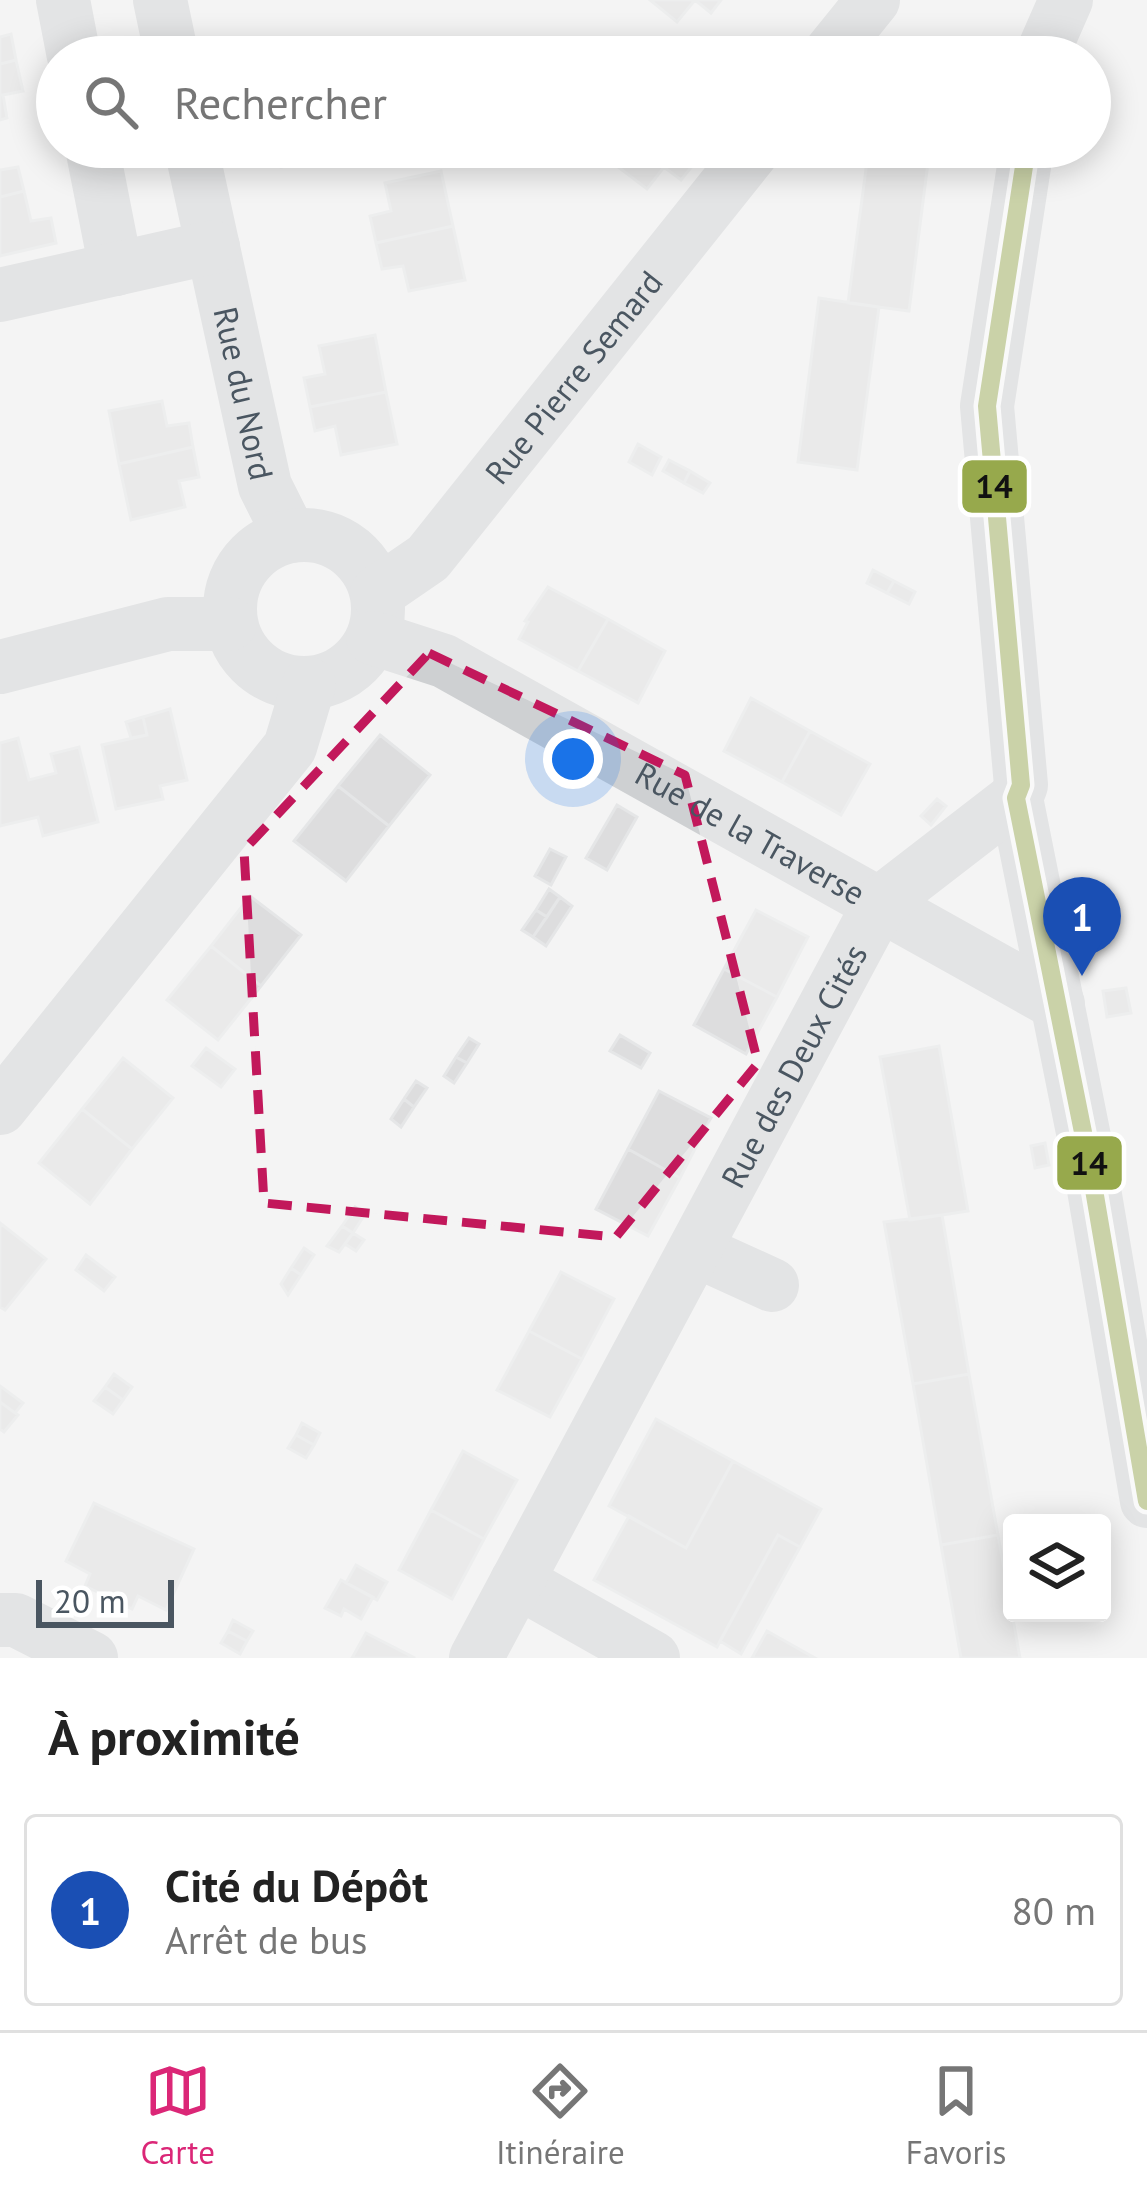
<!DOCTYPE html>
<html lang="fr">
<meta charset="utf-8">
<style>
body{margin:0;font-family:"PT Sans",sans-serif;background:#f2f2f2;color:#222}
.controls{position:absolute;right:36px;bottom:36px;display:grid;overflow:hidden;border-radius:12px;box-shadow:0 6px 30px #0003}
.controls button{width:108px;height:108px;display:grid;place-items:center;padding:0;border:0;border-bottom:3px solid #e0e0e0;background:#fff;color:#222;font:60px sans-serif}
.scale{position:absolute;left:36px;bottom:30px;width:138px;box-sizing:border-box;padding-left:12px;border:6px solid #4a5661;border-top:0;font-size:33px;line-height:42px;white-space:nowrap;color:#4a5661;-webkit-text-stroke:9px #fff;paint-order:stroke}
.you{position:absolute;left:573px;top:759px;width:42px;height:42px;margin:-30px;border:9px solid #fff;border-radius:50%;background:#1a73e8;box-shadow:0 0 0 18px #1a73e833}
.badge{display:grid;place-items:center;width:78px;height:78px;border-radius:50%;background:#db2777;color:#fff;font-size:39px;font-weight:700}
.pin{position:absolute;translate:-50% -99px;filter:drop-shadow(0 3px 6px #0008)}
.pin::after{content:'';position:absolute;top:63px;width:42px;height:36px;background:inherit;clip-path:polygon(0 0,100% 0,50% 100%)}
.list{margin:0;padding:0;list-style:none}
h2{display:flex;justify-content:space-between;align-items:center;height:156px;margin:0;padding:0 48px;font-size:51px}
h2 small{font-size:39px;font-weight:400;color:#767676}
.list li{display:grid;grid-template-columns:78px 1fr auto;gap:36px;align-items:center;box-sizing:border-box;height:192px;margin:0 24px 24px;padding:0 24px;border:3px solid #e0e0e0;border-radius:12px}
.list b{display:block;font-size:45px;white-space:nowrap}
.list p{margin:0;font-size:39px;white-space:nowrap;color:#767676}
.list em{font-size:39px;font-style:normal;color:#767676}
.icon{flex:none;width:66px;height:66px;fill:none;stroke:currentColor;stroke-width:2;stroke-linecap:round;stroke-linejoin:round}
.map{position:relative;flex:none;width:1147px;height:1658px;overflow:hidden}
.search{position:absolute;background:#fff;box-shadow:0 6px 30px #0003;left:36px;right:36px;top:36px;height:132px;display:flex;align-items:center;gap:30px;box-sizing:border-box;padding:0 42px;border-radius:66px;color:#767676;font-size:45px}
.sheet{height:372px;background:#fff}
nav{display:flex;justify-content:space-around;align-items:center;box-sizing:border-box;height:168px;border-top:3px solid #e0e0e0;background:#fff;font-size:33px;color:#767676}
nav a{display:grid;justify-items:center;gap:6px}
nav .on{color:#db2777}
.map>svg:first-child{display:block}
</style>
<div class="map">
<svg width="1147" height="1658" viewBox="0 0 1147 1658">
<rect width="100%" height="100%" fill="#f4f4f4"/>
<!-- building -->
<path fill="#ddddde" stroke="#e5e6e7" stroke-width="3" d="M 650,0 L 721,0 L 711,13 L 695,0 L 677,22 Z
M 11,34 L 16,60 L 0,64 L 0,37 Z
M 313,47 L 315,57 L 259,57 Z
M 16,60 L 23,91 L 3,95 L 7,118 L 0,120 L 0,64 Z
M 277,147 L 335,147 L 337,156 L 281,167 Z
M 606,147 L 680,147 L 697,160 L 681,180 L 664,167 L 647,189 L 601,154 Z
M 680,147 L 707,147 L 697,160 Z
M 869,147 L 930,147 L 909,311 L 848,303 Z
M 18,167 L 24,191 L 0,197 L 0,170 Z
M 441,171 L 453,226 L 376,243 L 370,216 L 391,211 L 385,183 Z
M 24,191 L 31,221 L 51,218 L 56,243 L 0,256 L 0,197 Z
M 453,226 L 465,280 L 409,291 L 403,266 L 382,269 L 376,243 Z
M 819,298 L 879,307 L 857,470 L 798,462 Z
M 375,335 L 386,392 L 310,407 L 304,378 L 325,374 L 319,346 Z
M 386,392 L 397,444 L 341,455 L 335,426 L 315,431 L 310,407 Z
M 162,401 L 167,426 L 189,423 L 193,447 L 119,464 L 109,411 Z
M 638,444 L 661,457 L 652,475 L 629,462 Z
M 193,447 L 199,477 L 179,481 L 185,507 L 131,520 L 119,464 Z
M 669,460 L 690,471 L 684,483 L 663,471 Z
M 690,471 L 710,483 L 703,493 L 684,483 Z
M 873,570 L 894,581 L 887,593 L 867,583 Z
M 894,581 L 915,592 L 909,604 L 887,593 Z
M 548,587 L 608,619 L 578,671 L 519,639 L 528,622 L 525,621 Z
M 608,619 L 665,651 L 638,703 L 578,671 Z
M 751,698 L 810,731 L 782,782 L 724,751 Z
M 170,709 L 187,780 L 160,786 L 163,799 L 116,809 L 102,745 L 147,735 L 143,717 Z
M 143,717 L 147,735 L 131,738 L 126,722 Z
M 810,731 L 870,764 L 841,815 L 782,782 Z
M 380,735 L 430,775 L 389,826 L 338,786 Z
M 18,738 L 29,780 L 56,773 L 51,754 L 79,747 L 98,822 L 43,836 L 38,817 L 0,826 L 0,743 Z
M 338,786 L 389,826 L 346,881 L 294,841 Z
M 937,799 L 946,806 L 931,825 L 921,816 Z
M 617,805 L 637,817 L 607,870 L 586,858 Z
M 550,849 L 566,857 L 551,885 L 535,876 Z
M 549,889 L 560,897 L 547,917 L 536,910 Z
M 250,896 L 301,935 L 261,986 L 211,946 Z
M 560,897 L 572,906 L 546,946 L 533,937 Z
M 536,910 L 547,917 L 533,937 L 522,930 Z
M 756,910 L 808,937 L 777,997 L 724,969 Z
M 211,946 L 261,986 L 218,1040 L 167,1000 Z
M 724,969 L 777,997 L 746,1054 L 694,1025 Z
M 1126,988 L 1131,1013 L 1107,1017 L 1103,991 Z
M 620,1035 L 650,1053 L 641,1068 L 610,1051 Z
M 469,1038 L 479,1044 L 467,1063 L 456,1057 Z
M 939,1046 L 968,1211 L 910,1220 L 880,1057 Z
M 206,1048 L 235,1069 L 221,1087 L 192,1066 Z
M 456,1057 L 467,1063 L 454,1083 L 444,1076 Z
M 123,1058 L 173,1098 L 132,1149 L 82,1109 Z
M 416,1081 L 427,1088 L 414,1107 L 404,1099 Z
M 659,1091 L 711,1118 L 680,1178 L 628,1149 Z
M 404,1099 L 414,1107 L 401,1127 L 391,1119 Z
M 82,1109 L 132,1149 L 90,1204 L 39,1163 Z
M 1045,1143 L 1049,1165 L 1035,1168 L 1031,1146 Z
M 628,1149 L 680,1178 L 648,1236 L 596,1209 Z
M 355,1207 L 365,1214 L 353,1233 L 342,1226 Z
M 942,1215 L 969,1374 L 913,1384 L 884,1222 Z
M 0,1223 L 46,1259 L 5,1310 L 0,1307 Z
M 342,1226 L 353,1233 L 339,1252 L 327,1246 Z
M 353,1233 L 364,1240 L 356,1251 L 345,1244 Z
M 304,1248 L 314,1255 L 301,1275 L 291,1268 Z
M 86,1255 L 115,1277 L 104,1291 L 76,1270 Z
M 291,1268 L 301,1275 L 288,1295 L 281,1284 Z
M 561,1272 L 614,1299 L 582,1359 L 529,1331 Z
M 529,1331 L 582,1359 L 550,1417 L 497,1390 Z
M 114,1374 L 132,1387 L 123,1400 L 105,1387 Z
M 969,1374 L 998,1535 L 941,1545 L 913,1384 Z
M 0,1386 L 23,1403 L 15,1413 L 0,1402 Z
M 105,1387 L 123,1400 L 113,1414 L 94,1401 Z
M 0,1402 L 18,1415 L 4,1432 L 0,1429 Z
M 656,1419 L 733,1461 L 686,1548 L 609,1506 Z
M 302,1423 L 320,1433 L 314,1445 L 296,1435 Z
M 296,1435 L 314,1445 L 306,1458 L 288,1448 Z
M 463,1451 L 517,1480 L 484,1539 L 431,1510 Z
M 733,1461 L 821,1509 L 800,1547 L 778,1535 L 717,1647 L 594,1580 L 629,1516 L 686,1548 Z
M 94,1503 L 194,1549 L 166,1610 L 138,1596 L 132,1609 L 110,1598 L 85,1586 L 90,1574 L 66,1561 Z
M 431,1510 L 484,1539 L 452,1599 L 399,1570 Z
M 778,1535 L 800,1547 L 741,1654 L 720,1641 Z
M 998,1535 L 1020,1658 L 961,1658 L 941,1545 Z
M 356,1565 L 387,1582 L 377,1600 L 346,1583 Z
M 341,1580 L 373,1597 L 361,1619 L 344,1609 L 341,1616 L 325,1608 Z
M 233,1620 L 253,1631 L 247,1641 L 228,1631 Z
M 228,1631 L 247,1641 L 240,1654 L 221,1643 Z
M 767,1631 L 815,1658 L 752,1658 Z
M 366,1633 L 415,1658 L 352,1658 Z"/>
<g fill="none" stroke-linecap="round" stroke-linejoin="round">
<!-- minor -->
<g stroke="#ced0d2" stroke-width="54">
<path d="M 63,0 L 74,57"/>
<path d="M 160,0 L 172,57"/>
<path d="M 827,57 L 873,0"/>
<path d="M 1041,57 L 1066,0"/>
<path d="M 92,147 L 116,269"/>
<path id="s1" d="M 191,147 L 265,486 L 290,536"/>
<path d="M 1027,147 L 987,406 L 1021,785 L 1016,798 L 1091,1172 L 1147,1501"/>
<path d="M 0,295 L 213,247"/>
<circle cx="304" cy="609" r="74"/>
<path id="s2" d="M 377,593 L 428,558 L 756,147"/>
<path id="s3" d="M 373,638 L 444,661 L 1058,1004"/>
<path d="M 0,667 L 168,624 L 230,624"/>
<path d="M 0,1108 L 290,747 L 309,684"/>
<path d="M 695,1250 L 772,1285"/>
<path d="M 517,1581 L 653,1658"/>
<path d="M 0,1620 L 16,1620 L 91,1658"/>
<path id="s4" d="M 476,1658 L 880,903 L 1016,798"/>
</g>
<!-- bus-1 casing -->
<g stroke="#fff" stroke-width="27">
<path id="bus-1" d="M 1027,147 L 987,406 L 1021,785 L 1016,798 L 1091,1172 L 1147,1501"/>
</g>
<!-- bus-1 -->
<use href="#bus-1" stroke="#97a94c" stroke-width="18"/>
</g>
<!-- marked area -->
<path d="M0 0H1147V1658H0ZM 429,653 L 685,775 L 758,1063 L 616,1237 L 264,1203 L 244,850 Z" fill="#f4f4f4" fill-opacity=".55" fill-rule="evenodd"/>
<path fill="none" stroke="#c2185b" stroke-width="9" stroke-dasharray="24 15" stroke-linejoin="round" d="M 429,653 L 685,775 L 758,1063 L 616,1237 L 264,1203 L 244,850 Z"/>
<g text-anchor="middle" dominant-baseline="central" stroke-width="9" stroke-linejoin="round" paint-order="stroke">
<!-- street labels -->
<g font-size="33" fill="#4a5661" stroke="#fff">
<text stroke="none"><textPath href="#s2" startOffset="294">Rue Pierre Semard</textPath></text>
<text stroke="none"><textPath href="#s1" startOffset="252">Rue du Nord</textPath></text>
<text stroke="none"><textPath href="#s3" startOffset="426">Rue de la Traverse</textPath></text>
<text stroke="none"><textPath href="#s4" startOffset="672">Rue des Deux Cités</textPath></text>
</g>
</g>
<g stroke="#fff" stroke-width="4.5">
<rect x="960" y="458" width="69" height="57" rx="12" fill="#97a94c"/>
<rect x="1055" y="1134" width="69" height="58" rx="12" fill="#97a94c"/>
</g>
<g font-size="33" text-anchor="middle" font-weight="bold" fill="#111">
<text x="994" y="498">14</text>
<text x="1089" y="1175">14</text>
</g>
</svg>
<div class="controls">
<button><svg class="icon" aria-label="layers" viewBox="0 0 24 24"><path d="M12 4l9 5-9 5-9-5zM3 14l9 5 9-5"/></svg></button>
</div>
<div class="scale">20 m</div>
<div class="you"></div>
<div class="pin badge" style="left:1082px;top:976px;background:#1a4fb4">1</div>
<div class="search"><svg class="icon" aria-label="search" viewBox="0 0 24 24"><circle cx="10" cy="10" r="6"/><path d="M15 15l6 6"/></svg>Rechercher</div>
</div>
<section class="sheet">
<h2>À proximité<small></small></h2>
<ul class="list">
<li><span class="badge" style="background:#1a4fb4">1</span><div><b>Cité du Dépôt</b><p>Arrêt de bus</p></div><em>80 m</em></li>
</ul>
</section>
<nav>
<a class="on"><svg class="icon" aria-label="map" viewBox="0 0 24 24"><path d="M3 6l6-2 6 2 6-2v14l-6 2-6-2-6 2zM9 4v14M15 6v14"/></svg>Carte</a>
<a><svg class="icon" aria-label="directions" viewBox="0 0 24 24"><path d="M12 3l9 9-9 9-9-9zM9 14v-3h6M13 9l2 2-2 2"/></svg>Itinéraire</a>
<a><svg class="icon" aria-label="saved" viewBox="0 0 24 24"><path d="M7 4h10v16l-5-4-5 4z"/></svg>Favoris</a>
</nav>
